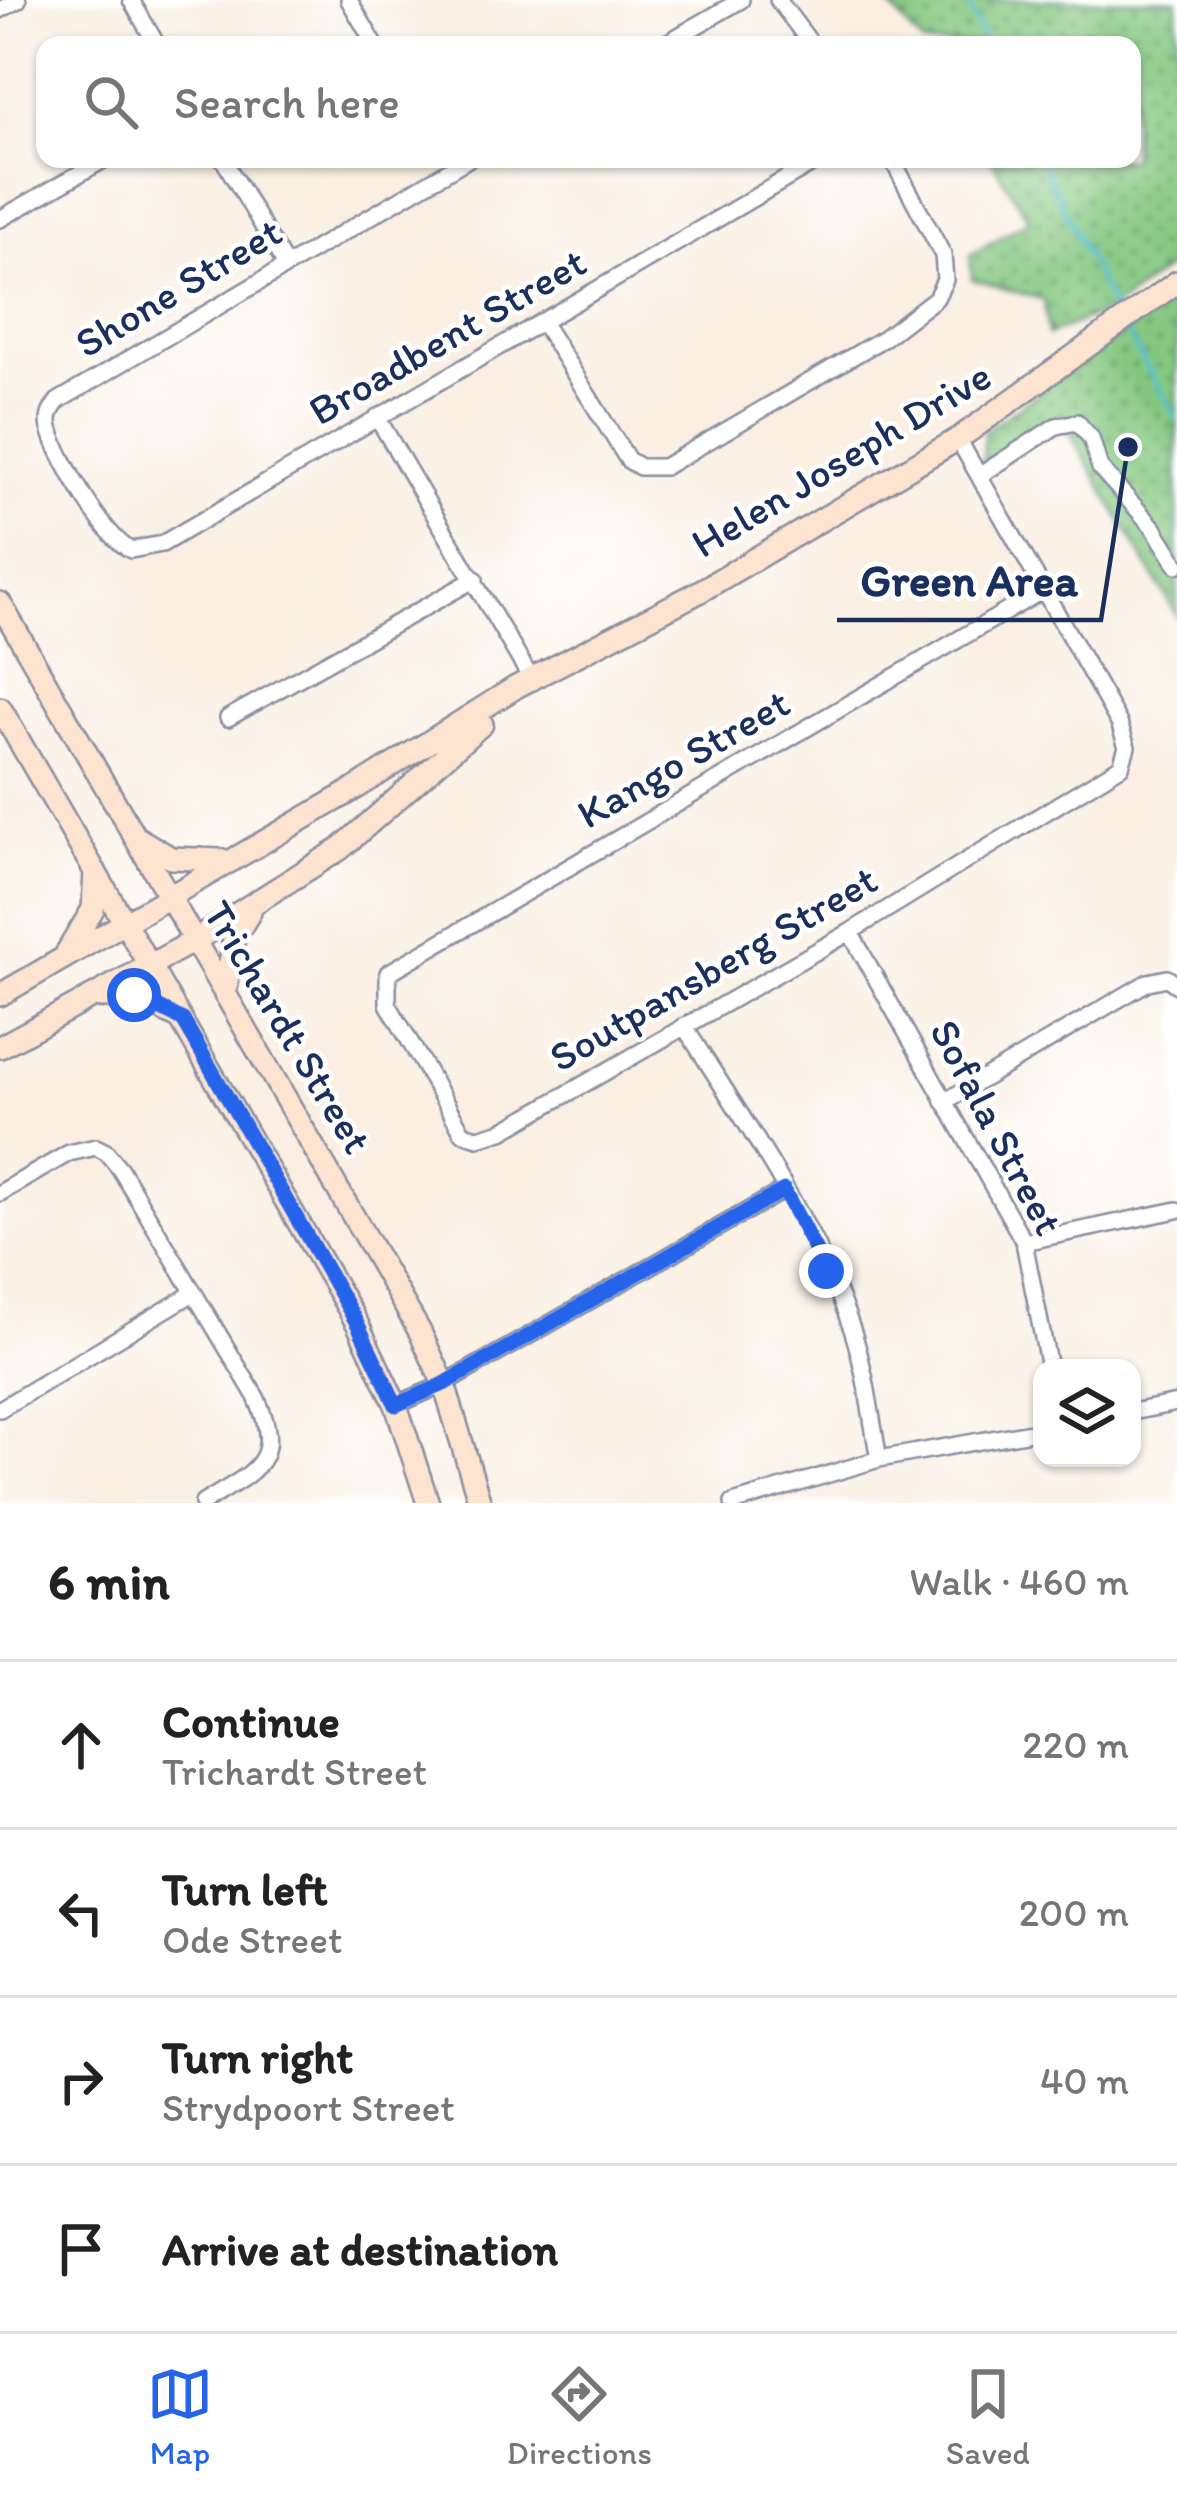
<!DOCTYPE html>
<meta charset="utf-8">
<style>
body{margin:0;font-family:Itim,sans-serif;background:#f6f6f6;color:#222}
.controls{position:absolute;right:36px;bottom:36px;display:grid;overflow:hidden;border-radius:24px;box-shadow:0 3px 9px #0004}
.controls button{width:108px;height:108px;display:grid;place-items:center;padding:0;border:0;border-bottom:3px solid #e0e0e0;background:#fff;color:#222;font:60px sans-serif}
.stop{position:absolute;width:36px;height:36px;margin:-27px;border:9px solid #2563eb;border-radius:50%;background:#fff}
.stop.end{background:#2563eb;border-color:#fff;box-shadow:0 3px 12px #0008}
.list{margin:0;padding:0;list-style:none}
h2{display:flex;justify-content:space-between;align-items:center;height:156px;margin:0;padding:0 48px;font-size:51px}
h2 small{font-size:39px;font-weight:400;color:#767676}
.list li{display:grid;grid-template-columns:78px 1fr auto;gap:36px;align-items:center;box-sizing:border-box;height:168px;padding:0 48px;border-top:3px solid #e0e0e0}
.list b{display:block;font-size:45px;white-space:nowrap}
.list p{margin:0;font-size:39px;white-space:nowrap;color:#767676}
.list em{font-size:39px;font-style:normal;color:#767676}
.icon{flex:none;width:66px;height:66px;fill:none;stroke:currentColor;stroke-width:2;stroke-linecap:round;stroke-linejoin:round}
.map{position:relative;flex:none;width:1177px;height:1503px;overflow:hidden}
.search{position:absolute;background:#fff;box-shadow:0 3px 9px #0004;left:36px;right:36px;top:36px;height:132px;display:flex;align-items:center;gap:30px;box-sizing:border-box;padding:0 42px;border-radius:24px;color:#767676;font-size:45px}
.sheet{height:828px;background:#fff}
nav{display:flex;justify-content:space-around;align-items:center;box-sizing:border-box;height:168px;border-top:3px solid #e0e0e0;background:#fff;font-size:33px;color:#767676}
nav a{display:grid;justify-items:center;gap:6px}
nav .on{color:#2563eb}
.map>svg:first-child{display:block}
</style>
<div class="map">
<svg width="1177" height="1503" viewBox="0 0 1177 1503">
<defs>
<pattern id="park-dots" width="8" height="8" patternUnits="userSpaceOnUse" patternTransform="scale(3)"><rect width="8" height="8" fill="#85c780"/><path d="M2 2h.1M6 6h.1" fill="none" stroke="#6ca26c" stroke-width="1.8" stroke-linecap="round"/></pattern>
</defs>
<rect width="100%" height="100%" fill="#fff"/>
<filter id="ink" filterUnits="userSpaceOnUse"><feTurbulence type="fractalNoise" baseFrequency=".00833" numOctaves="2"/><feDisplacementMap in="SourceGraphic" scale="24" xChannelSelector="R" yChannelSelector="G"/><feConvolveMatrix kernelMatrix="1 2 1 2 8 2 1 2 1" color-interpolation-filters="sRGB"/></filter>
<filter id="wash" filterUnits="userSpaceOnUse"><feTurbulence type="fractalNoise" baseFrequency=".004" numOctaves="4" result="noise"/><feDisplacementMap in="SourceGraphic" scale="48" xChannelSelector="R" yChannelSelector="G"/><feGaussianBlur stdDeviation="2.7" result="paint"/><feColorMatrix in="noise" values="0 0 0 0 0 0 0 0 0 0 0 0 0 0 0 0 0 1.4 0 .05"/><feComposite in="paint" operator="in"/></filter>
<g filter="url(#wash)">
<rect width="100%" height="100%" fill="#faefe2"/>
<!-- park -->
<path fill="url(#park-dots)" stroke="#507b6f" stroke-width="3" d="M 885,0 L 1177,0 L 1177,261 L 1112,309 L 1048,335 L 1044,300 L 972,279 L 970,255 L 1029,220 L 991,159 L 1132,159 L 1132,45 L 923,45 Z
M 1177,296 L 1177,616 L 1060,416 L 983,464 L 984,431 Z"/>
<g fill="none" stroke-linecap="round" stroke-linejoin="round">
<!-- stream -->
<path stroke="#55c1cd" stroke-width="4.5" d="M 966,0 L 987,45
M 1040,159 L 1116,316
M 1125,330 L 1177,418"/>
</g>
</g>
<g filter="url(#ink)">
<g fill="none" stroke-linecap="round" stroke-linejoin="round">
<!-- street casing -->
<g stroke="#8a8fa0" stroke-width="20">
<path id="street" d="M 131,0 L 157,45
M 349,0 L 375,45
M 778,0 L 812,45
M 0,10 L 18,0
M 663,45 L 741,0
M 223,159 L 285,264
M 468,159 L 58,401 C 51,410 47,417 50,428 C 57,457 105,539 131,550 L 162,544 L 820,159
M 0,219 L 105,159
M 543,323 L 628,460 L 640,467 L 664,467 L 884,338 L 936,298 L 945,280 L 943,255 L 892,159
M 377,417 L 533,682
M 958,439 L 1119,723 L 1127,747 L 1121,766 L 850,932 L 502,1131 L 478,1138 L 463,1133 L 388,1004 L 388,973 L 1043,590
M 979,476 L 1056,426 L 1077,422 L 1091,438 L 1100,468 L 1154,528 L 1177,565
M 228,718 L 475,579
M 850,932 L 1024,1242 L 1049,1368
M 684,1026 C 745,1122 816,1224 853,1332 C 866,1373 871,1417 879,1459
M 944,1102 L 1148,982 L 1167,978 L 1177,985
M 0,1193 L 69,1153 L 96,1147 L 106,1152 L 120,1169 L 256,1397 C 286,1463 254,1471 203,1503
M 1024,1242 L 1177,1210
M 396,1405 L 444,1384 L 784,1190
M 0,1409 L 190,1295
M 1132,1412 L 1177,1403
M 733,1503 L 879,1459 L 1042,1430"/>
</g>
<!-- secondary casing -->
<g stroke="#8a8fa0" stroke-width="26">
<path id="secondary" d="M 0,603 L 420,1332 L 444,1384 L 480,1503
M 0,708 L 358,1325 L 396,1405 L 428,1503
M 134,836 L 171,858 L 222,860
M 67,952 L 93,909 L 95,871
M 0,995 L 353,790 L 516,687 L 697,593 L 958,439 L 1177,282
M 225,995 L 234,938 L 250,912
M 100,997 L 135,996 L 177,1017
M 0,1047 L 194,941 L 340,849 L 482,724"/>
</g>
<!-- street -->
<use href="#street" stroke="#fff" stroke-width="15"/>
<!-- secondary -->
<use href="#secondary" stroke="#fde4d1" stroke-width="21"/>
</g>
</g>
<g fill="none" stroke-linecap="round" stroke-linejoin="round" filter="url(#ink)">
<!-- route -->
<path stroke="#2563eb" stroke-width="15" d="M 134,995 L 183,1020 L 358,1325 L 396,1405 L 444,1384 L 784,1190 L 826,1271"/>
</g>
<g text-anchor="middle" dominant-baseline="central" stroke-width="9" stroke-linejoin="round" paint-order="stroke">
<!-- street labels -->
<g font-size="42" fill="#1b2f5e" stroke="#fff">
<text transform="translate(178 287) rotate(-31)">Shone Street</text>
<text transform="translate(447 336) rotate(-30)">Broadbent Street</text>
<text transform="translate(841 459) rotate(-31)">Helen Joseph Drive</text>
<text transform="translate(683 758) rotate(-30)">Kango Street</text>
<text transform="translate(713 968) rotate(-30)">Soutpansberg Street</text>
<text transform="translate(288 1027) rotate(59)">Trichardt Street</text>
<text transform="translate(997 1127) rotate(62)">Sofala Street</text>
</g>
</g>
<!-- callouts -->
<path fill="none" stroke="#1b2f5e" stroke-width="4.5" d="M1128 447L1101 620H837"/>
<circle fill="#1b2f5e" stroke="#fff" stroke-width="4.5" cx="1128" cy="447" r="12"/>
<g font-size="45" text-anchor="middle" font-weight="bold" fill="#1b2f5e" stroke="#fff" stroke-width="9" stroke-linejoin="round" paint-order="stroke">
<text x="969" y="596">Green Area</text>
</g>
</svg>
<div class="controls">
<button><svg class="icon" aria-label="layers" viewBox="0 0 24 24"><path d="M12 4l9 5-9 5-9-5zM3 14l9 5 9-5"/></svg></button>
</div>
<div class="stop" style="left:134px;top:995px"></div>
<div class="stop end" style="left:826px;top:1271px"></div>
<div class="search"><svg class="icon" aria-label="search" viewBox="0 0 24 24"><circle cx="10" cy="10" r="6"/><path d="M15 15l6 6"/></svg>Search here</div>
</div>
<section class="sheet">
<h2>6 min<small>Walk · 460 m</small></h2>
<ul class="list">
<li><svg class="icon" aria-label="ahead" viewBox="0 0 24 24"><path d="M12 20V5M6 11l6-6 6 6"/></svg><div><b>Continue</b><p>Trichardt Street</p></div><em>220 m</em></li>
<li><svg class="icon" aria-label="left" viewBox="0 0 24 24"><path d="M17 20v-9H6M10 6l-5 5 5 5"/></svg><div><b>Turn left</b><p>Ode Street</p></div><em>200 m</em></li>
<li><svg class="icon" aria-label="right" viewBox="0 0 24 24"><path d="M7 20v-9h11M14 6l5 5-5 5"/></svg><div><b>Turn right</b><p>Strydpoort Street</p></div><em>40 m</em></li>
<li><svg class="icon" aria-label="arrive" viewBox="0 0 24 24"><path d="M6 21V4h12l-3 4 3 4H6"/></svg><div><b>Arrive at destination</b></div></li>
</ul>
</section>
<nav>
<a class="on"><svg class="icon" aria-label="map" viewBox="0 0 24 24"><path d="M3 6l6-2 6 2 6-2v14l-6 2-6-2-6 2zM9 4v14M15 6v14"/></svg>Map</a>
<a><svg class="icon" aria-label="directions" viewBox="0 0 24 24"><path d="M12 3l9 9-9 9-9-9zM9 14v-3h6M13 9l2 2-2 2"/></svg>Directions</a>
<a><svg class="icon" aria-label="saved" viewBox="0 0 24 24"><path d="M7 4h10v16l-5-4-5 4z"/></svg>Saved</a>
</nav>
